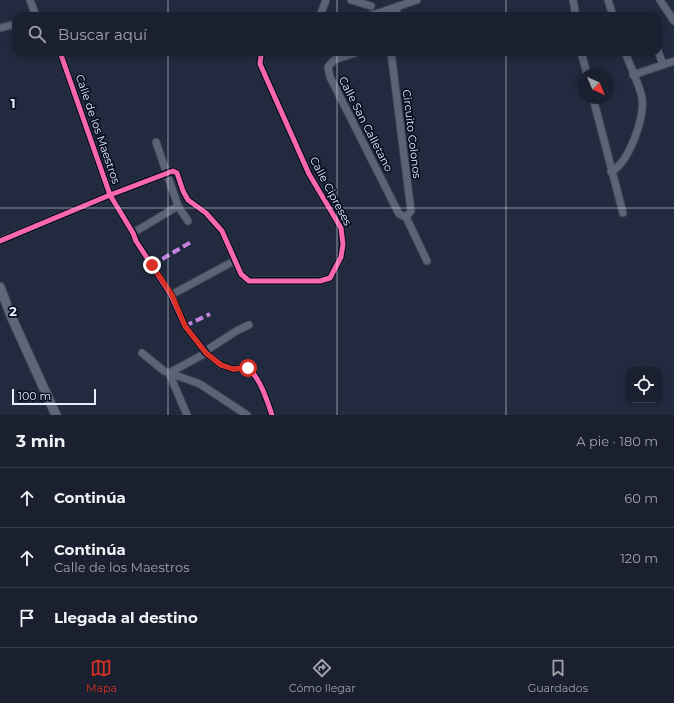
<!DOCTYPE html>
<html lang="es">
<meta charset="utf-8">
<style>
body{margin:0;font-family:Montserrat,sans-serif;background:#232837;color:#f1f3f6}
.controls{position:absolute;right:12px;bottom:12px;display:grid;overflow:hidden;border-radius:8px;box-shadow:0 2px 6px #0003}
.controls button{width:36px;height:36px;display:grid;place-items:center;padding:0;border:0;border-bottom:1px solid #383e4b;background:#1a202f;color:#f1f3f6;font:20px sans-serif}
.compass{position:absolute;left:578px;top:68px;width:36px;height:36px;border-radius:50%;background:#1a202f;box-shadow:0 2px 6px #0003;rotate:136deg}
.scale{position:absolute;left:12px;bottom:10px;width:84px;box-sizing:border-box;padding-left:4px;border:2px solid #e6edfd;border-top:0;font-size:11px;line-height:14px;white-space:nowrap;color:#e6edfd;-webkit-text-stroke:3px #080f20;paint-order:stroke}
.stop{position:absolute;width:12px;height:12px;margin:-9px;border:3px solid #d93025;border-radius:50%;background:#fff}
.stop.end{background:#d93025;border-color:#fff;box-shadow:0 1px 4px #0008}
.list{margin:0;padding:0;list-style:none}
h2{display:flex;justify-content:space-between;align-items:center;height:52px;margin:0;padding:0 16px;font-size:17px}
h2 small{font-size:13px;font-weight:400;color:#9fa3aa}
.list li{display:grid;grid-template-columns:26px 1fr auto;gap:12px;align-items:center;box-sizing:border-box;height:60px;padding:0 16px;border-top:1px solid #383e4b}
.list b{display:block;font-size:15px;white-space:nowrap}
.list p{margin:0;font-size:13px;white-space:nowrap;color:#9fa3aa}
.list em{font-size:13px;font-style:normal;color:#9fa3aa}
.icon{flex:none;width:22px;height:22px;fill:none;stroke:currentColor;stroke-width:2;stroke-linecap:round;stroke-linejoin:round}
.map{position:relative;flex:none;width:674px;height:415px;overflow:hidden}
.search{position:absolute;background:#1a202f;box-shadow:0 2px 6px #0003;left:12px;right:12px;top:12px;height:44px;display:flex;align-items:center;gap:10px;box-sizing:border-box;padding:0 14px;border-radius:12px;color:#9fa3aa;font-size:15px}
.sheet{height:232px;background:#1a202f}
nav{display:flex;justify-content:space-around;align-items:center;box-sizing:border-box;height:56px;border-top:1px solid #383e4b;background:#1a202f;font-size:11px;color:#9fa3aa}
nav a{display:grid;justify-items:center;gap:2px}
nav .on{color:#d93025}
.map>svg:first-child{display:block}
</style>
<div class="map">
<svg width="674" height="415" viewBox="0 0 674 415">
<rect width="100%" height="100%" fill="#222a3f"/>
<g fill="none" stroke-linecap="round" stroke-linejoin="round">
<!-- minor casing -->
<g stroke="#3e4353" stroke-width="9">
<path id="minor" d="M 30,0 L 36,16
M 351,0 L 371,6
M 573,0 L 576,16
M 608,0 L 613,16
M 660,0 L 674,21
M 46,16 L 48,16
M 320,16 L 326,0
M 369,16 L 417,0
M 395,16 L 398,6
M 0,28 L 16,24
M 658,51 L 663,65
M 60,52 L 110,195 L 133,233 L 136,241 L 171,295 L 185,326 L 206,353 L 221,365 L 233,369 L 248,368 C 260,378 267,400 272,415
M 358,52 L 334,60 L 328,67 L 330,77 L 399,214 L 406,217
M 391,52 L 411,211 L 406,217
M 581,52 L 587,74
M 633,75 L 674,61
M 593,98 L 623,213
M 156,142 L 178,206 L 188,221
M 611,172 C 629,162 645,118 642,98 C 641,89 629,63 625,52
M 406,217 L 427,261
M 133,233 L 178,206
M 0,241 L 110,195 L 173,171 L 177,173 L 183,191 L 188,200 L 206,213 L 222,231 L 241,274 L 249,281 L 320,281 L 330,278 L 341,257 L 343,244 L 341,228 L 309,174 L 260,64 L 261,55 L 265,52
M 171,295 L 234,261
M 142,353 L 164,371 L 200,384 L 247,415
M 169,373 L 206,353 L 210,348 L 238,330 L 249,325
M 169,373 L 187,415"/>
</g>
<!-- major casing -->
<g stroke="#3e4353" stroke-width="11">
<path id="major" d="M 0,287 L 11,316 L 56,415"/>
</g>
<!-- minor -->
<use href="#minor" stroke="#5c6375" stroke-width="7"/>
<!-- major -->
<use href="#major" stroke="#5e6678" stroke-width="9"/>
<!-- quiet -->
<path stroke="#c483df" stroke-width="4" stroke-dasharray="8 4" stroke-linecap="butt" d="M 152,265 L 191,242
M 185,326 L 210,314"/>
<!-- cycleway casing -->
<g stroke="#080f20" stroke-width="8">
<path id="cycleway" d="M 60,52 L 110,195 L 133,233 L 136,241 L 171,295 L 185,326 L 206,353 L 221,365 L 233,369 L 248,368 C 260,378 267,400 272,415
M 0,241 L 110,195 L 173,171 L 177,173 L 183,191 L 188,200 L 206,213 L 222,231 L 241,274 L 249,281 L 320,281 L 330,278 L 341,257 L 343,244 L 341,228 L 309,174 L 260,64 L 261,55 L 265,52"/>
</g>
<!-- cycleway -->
<use href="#cycleway" stroke="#f766af" stroke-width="5"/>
</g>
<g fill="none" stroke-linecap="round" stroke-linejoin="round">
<!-- route -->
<path stroke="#d93025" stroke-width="5" d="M 152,265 L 172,295 L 185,326 L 206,353 L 221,365 L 233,369 L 248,368"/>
</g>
<!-- grid -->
<path fill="none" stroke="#e6edfd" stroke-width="1" stroke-opacity="0.55" d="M 168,0 L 168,16M 337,0 L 337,16M 506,0 L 506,16M 168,52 L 168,415M 337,52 L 337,415M 506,52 L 506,415M 0,208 L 674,208"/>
<g text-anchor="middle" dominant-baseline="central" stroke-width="3.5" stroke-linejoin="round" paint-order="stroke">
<!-- street labels -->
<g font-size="11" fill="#e6edfd" stroke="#080f20">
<text transform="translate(366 124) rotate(63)">Calle San Calletano</text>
<text transform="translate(98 129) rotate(71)">Calle de los Maestros</text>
<text transform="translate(412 134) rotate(83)">Circuito Colonos</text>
<text transform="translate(331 191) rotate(62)">Calle Cipreses</text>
</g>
</g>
<g font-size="13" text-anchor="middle" font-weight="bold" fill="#e6edfd" stroke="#080f20" stroke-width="3.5" stroke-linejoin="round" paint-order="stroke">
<text x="13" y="108">1</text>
<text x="13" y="316">2</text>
</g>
</svg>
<div class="controls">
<button><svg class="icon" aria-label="locate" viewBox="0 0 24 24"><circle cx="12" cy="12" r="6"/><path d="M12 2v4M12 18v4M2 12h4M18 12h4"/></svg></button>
</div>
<svg class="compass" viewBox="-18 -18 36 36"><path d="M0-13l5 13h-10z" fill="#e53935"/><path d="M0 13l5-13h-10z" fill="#9fa3aa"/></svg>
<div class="scale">100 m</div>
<div class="stop" style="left:248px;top:368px"></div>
<div class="stop end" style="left:152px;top:265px"></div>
<div class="search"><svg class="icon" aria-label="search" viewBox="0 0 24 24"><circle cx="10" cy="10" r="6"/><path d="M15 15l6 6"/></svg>Buscar aquí</div>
</div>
<section class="sheet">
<h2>3 min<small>A pie · 180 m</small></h2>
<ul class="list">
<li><svg class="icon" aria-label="ahead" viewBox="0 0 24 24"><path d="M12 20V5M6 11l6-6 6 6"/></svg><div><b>Continúa</b></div><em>60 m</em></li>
<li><svg class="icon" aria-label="ahead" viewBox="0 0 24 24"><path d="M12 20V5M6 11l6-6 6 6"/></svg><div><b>Continúa</b><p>Calle de los Maestros</p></div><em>120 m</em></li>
<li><svg class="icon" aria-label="arrive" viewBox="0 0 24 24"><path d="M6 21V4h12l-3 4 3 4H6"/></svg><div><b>Llegada al destino</b></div></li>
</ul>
</section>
<nav>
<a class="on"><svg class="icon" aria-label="map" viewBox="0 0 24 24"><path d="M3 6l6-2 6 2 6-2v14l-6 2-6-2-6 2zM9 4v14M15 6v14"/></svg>Mapa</a>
<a><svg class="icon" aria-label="directions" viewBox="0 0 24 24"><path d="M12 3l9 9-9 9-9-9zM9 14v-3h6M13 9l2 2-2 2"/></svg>Cómo llegar</a>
<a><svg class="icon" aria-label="saved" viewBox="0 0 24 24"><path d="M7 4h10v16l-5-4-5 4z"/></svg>Guardados</a>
</nav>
